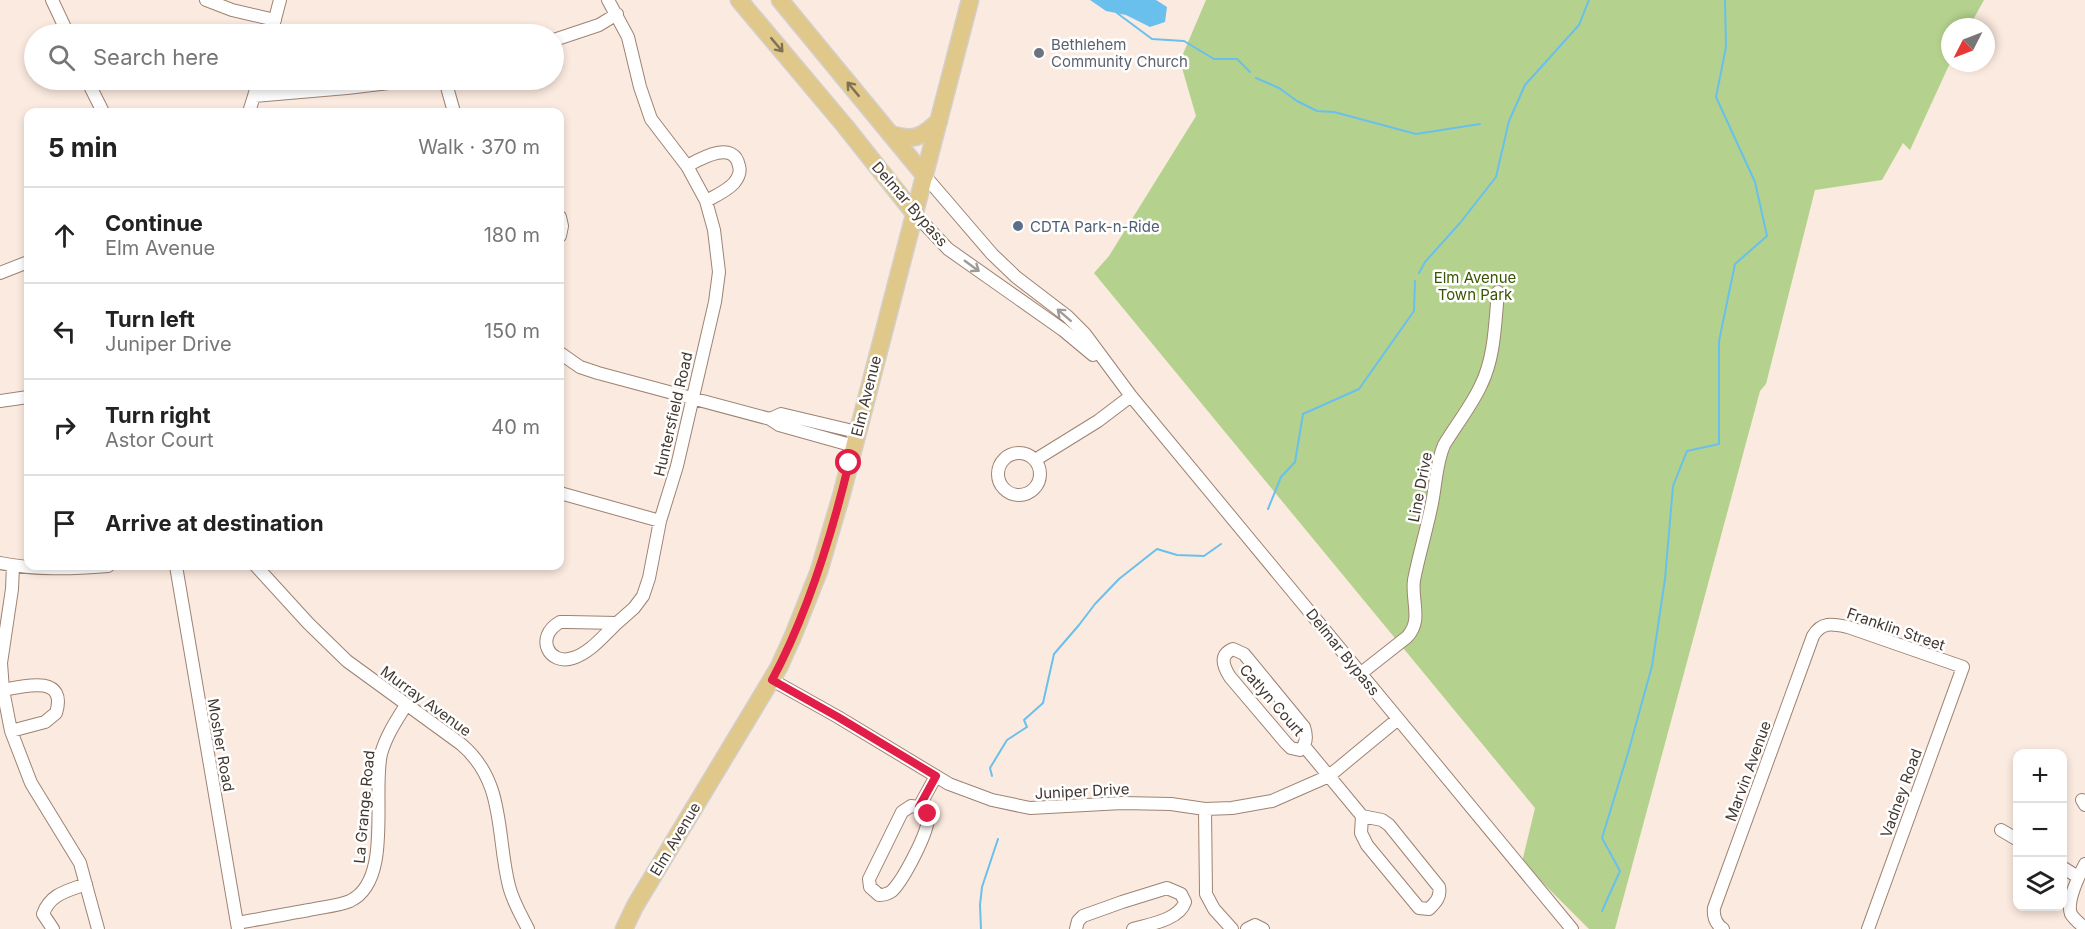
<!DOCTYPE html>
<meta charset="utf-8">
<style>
body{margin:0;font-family:Inter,sans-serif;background:#f2f2f2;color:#222}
.controls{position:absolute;right:18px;bottom:18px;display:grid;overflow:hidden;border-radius:12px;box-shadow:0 3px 9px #0003}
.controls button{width:54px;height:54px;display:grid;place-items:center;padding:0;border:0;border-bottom:2px solid #e0e0e0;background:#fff;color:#222;font:30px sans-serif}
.compass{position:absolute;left:1941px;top:18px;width:54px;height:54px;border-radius:50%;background:#fff;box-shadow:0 3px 9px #0003;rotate:228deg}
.stop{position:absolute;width:18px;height:18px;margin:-14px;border:4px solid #e11d48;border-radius:50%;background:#fff}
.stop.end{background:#e11d48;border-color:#fff;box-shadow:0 2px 6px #0008}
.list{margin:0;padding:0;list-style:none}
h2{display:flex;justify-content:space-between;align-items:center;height:78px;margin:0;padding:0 24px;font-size:26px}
h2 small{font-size:20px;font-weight:400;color:#767676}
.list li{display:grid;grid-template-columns:39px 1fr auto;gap:18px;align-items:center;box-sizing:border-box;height:96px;padding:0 24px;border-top:2px solid #e0e0e0}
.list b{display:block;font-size:22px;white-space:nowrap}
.list p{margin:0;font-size:20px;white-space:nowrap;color:#767676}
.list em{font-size:20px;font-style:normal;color:#767676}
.icon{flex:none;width:33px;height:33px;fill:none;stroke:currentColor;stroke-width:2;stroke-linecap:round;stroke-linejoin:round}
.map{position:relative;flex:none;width:2085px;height:929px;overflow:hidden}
.search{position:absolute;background:#fff;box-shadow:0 3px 9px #0003;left:24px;top:24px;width:540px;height:66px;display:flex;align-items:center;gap:15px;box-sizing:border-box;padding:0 21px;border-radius:33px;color:#767676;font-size:22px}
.panel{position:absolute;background:#fff;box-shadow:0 3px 9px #0003;left:24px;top:108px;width:540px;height:462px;border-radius:12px}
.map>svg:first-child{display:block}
</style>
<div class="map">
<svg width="2085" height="929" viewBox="0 0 2085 929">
<rect width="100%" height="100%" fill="#fbeadf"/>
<!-- green -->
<path fill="#b4d28d" d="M 1206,0 L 1984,0 L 1969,27 L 1950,27 L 1950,63 L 1910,150 L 1903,143 L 1882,180 L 1815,190 L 1766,384 L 1760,391 L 1615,929 L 1589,929 L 1522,862 L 1535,808 L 1094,273 L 1109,256 L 1196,116 L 1180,61 Z"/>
<!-- water -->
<path fill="#69c0ed" d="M 1090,0 L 1156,0 L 1167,7 L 1165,22 L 1150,27 L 1126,15 L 1106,11 Z"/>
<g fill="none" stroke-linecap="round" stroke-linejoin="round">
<!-- stream -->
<path stroke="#69c0ed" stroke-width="2" d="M 1117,13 L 1152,39 L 1184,41 L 1214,59 L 1237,59 L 1250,72
M 1256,78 L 1279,88 L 1297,101 L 1317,111 L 1334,112 L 1416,134 L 1480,124
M 1419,273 L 1425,262 L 1460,223 L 1496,177 L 1509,121 L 1525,85 L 1579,25 L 1589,0
M 1268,509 L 1281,477 L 1295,462 L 1303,414 L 1359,389 L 1414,311 L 1415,281
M 992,776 L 990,768 L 1007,740 L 1027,727 L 1024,720 L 1043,703 L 1054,654 L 1079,625 L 1095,604 L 1119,579 L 1157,549 L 1177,555 L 1204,556 L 1221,544
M 1602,911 L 1620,871 L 1602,838 L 1628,753 L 1652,666 L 1665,579 L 1673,486 L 1687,451 L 1719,444 L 1719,341 L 1735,264 L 1767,236 L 1755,182 L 1716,97 L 1726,47 L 1725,0
M 981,929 L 980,905 L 982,887 L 998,839"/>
<!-- minor casing -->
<g stroke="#9d8373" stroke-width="14">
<path id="minor" d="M 52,0 L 68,34
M 206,0 L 232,10 L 275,20
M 608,0 L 628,37 L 640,87 L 651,119 L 687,166 L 706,201 L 714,230 L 719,272 L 715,302 L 677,466 L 660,521 L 649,578 L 643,596 L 634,608 L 617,623
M 271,34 L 280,0
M 554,40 L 599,25 L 617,14
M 87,80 L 103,112
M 445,80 L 454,112
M 254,96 L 347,88 L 414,80
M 249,112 L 259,80
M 687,166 C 700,159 734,139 739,166 C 741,172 738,178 734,183 C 727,191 715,196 706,201
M 925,176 L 992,254 L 1016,277 L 1067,316 L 1085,334 L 1131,396 L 1572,929
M 914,213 L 948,249 L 1063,330 L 1093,355
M 560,217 L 562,226 L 560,236
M 0,273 L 28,262
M 560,353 L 580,367 L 598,373 L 770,419 L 779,425 L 854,446
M 0,401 L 28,397
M 770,419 L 781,414 L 857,432
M998 474a21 21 0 1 1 42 0a21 21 0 1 1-42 0Z
M 1035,460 L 1098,421 L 1131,396
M 560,493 L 660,521
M 0,563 C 36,570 71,569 108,566
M 13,566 L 12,589 L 1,663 L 3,690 L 11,731 L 31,783 L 80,863 L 98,929
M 176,566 L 238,929
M 256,566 L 308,623 L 347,661 L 461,744 C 506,782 496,835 509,886 C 513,902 521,915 528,929
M 560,622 L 568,622 L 617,623 C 604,635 590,653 573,658 C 549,666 534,637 560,622 Z
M 1233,649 L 1244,654 L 1304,727 C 1307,736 1307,744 1300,750 L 1291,748 L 1286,743 L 1230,677 C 1223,666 1219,655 1233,649 Z
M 1360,674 L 1407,637 C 1423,620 1411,601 1414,580 C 1419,554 1427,529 1432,503 C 1436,484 1436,463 1444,445 C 1456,425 1472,405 1481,385 C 1495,357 1495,322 1498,292
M 772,680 L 838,717 L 949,784 L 992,800 L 1030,808 L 1122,803 L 1171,804 L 1205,809 L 1232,808 L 1272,801 L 1329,776 L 1398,719
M 3,690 C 23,686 68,674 56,713 L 45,722 L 11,731
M 1304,746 L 1362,816
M 2082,800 L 2085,805
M 911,806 L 919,807 L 928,814 C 931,829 903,880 892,891 C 888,894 885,895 879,895 L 870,887 L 869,879 L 902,812 Z
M 919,807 L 936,776
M 1205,809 L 1206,894 L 1214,909 L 1232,929
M 1362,816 L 1382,820 L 1389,825 L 1439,887 C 1441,897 1436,902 1429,909 L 1419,908 L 1367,845 L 1361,833 Z
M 2001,830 L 2018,840
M 2085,864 C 2079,875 2066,902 2071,914 C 2074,919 2080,924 2085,928
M 2062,867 L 2078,877
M 237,923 C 261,919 285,914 309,910 C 322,907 338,906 350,901 C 393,881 372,793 381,754 C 386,736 396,721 406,705
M 53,929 L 43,914 C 50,894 67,891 86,884
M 1076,929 L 1078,921 L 1083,916 L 1122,902 L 1167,888 L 1181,894 L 1185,902 C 1179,920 1150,924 1133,929
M 1247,929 L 1255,925 L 1263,929
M 1723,929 C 1716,924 1713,917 1714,908 L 1813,636 C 1822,621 1833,624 1848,627 L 1963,667 L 1868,929"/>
</g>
<!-- major casing -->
<g stroke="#d2cfcd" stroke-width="19">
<path id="major" d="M 739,0 L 845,126 L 914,213
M 780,0 L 925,176
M 890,134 C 914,141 921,138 939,121
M 624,929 L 635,906 L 779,667 L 793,636 L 819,571 L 842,493 L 970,0"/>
</g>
<!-- minor -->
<use href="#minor" stroke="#fff" stroke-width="12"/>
<!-- major -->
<use href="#major" stroke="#e0c78a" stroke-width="16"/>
</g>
<!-- one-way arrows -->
<defs><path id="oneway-shaft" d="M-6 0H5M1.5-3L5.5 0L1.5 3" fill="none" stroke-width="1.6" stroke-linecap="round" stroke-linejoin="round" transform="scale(1.5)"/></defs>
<g stroke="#817154">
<use href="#oneway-shaft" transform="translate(777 45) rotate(50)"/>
<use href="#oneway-shaft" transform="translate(853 89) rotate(-130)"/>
</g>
<g stroke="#a09b98">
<use href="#oneway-shaft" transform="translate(972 266) rotate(36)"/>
<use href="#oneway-shaft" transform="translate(1064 315) rotate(-139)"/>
</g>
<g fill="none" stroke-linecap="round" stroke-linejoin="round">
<!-- route -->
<path stroke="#e11d48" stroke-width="8" d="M 849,463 C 831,538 808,613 772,680 L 838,717 L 936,776 L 919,807 L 928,814"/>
</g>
<!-- markers -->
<circle fill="#6b7280" stroke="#fff" stroke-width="2" cx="1039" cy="53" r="6"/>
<circle fill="#5c6f8a" stroke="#fff" stroke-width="2" cx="1018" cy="226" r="6"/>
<g text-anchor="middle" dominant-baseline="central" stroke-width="5" stroke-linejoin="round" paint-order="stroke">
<!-- worship labels -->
<g font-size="15" fill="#5b616d" stroke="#fff" text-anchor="start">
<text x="1051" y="44">Bethlehem<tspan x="1051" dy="17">Community Church</tspan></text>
</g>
<!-- street labels -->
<g font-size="15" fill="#423730" stroke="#fff">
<text transform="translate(910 204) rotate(49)">Delmar Bypass</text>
<text transform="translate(866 396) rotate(-76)">Elm Avenue</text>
<text transform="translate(673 414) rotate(-77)">Huntersfield Road</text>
<text transform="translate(1420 487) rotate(-79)">Line Drive</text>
<text transform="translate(1896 629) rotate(19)">Franklin Street</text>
<text transform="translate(1343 652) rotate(51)">Delmar Bypass</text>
<text transform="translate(1272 700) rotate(49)">Catlyn Court</text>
<text transform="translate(426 701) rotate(36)">Murray Avenue</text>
<text transform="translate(221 745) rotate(80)">Mosher Road</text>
<text transform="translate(1748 771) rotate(-70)">Marvin Avenue</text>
<text transform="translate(1082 791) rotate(-3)">Juniper Drive</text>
<text transform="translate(1901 793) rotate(-70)">Vadney Road</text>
<text transform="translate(364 807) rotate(-85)">La Grange Road</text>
<text transform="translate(675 839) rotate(-59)">Elm Avenue</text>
</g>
<!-- service labels -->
<g font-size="15" fill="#4e5e75" stroke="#fff" text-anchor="start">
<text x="1030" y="226">CDTA Park-n-Ride</text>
</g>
<!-- park labels -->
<g font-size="15" fill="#3a5500" stroke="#fff">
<text x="1475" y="277">Elm Avenue<tspan x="1475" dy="17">Town Park</tspan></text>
</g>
</g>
</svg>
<div class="controls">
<button>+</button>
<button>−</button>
<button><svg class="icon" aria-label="layers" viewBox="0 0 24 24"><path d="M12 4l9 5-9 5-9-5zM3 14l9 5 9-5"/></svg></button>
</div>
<svg class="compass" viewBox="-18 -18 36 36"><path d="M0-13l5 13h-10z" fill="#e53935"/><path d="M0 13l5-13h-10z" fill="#767676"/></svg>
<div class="stop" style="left:849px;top:463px"></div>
<div class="stop end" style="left:928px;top:814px"></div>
<div class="search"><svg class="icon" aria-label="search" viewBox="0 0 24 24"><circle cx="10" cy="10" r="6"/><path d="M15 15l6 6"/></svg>Search here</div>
<section class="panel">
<h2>5 min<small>Walk · 370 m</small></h2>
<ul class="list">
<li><svg class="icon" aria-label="ahead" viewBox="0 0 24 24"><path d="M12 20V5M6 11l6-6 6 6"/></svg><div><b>Continue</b><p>Elm Avenue</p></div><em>180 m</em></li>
<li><svg class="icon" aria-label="left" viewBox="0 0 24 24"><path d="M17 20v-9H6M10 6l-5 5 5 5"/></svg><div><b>Turn left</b><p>Juniper Drive</p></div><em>150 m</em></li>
<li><svg class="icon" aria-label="right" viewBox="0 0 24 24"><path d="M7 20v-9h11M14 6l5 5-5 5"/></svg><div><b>Turn right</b><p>Astor Court</p></div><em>40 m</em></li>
<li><svg class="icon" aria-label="arrive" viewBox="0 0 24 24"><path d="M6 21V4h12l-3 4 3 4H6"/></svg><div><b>Arrive at destination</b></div></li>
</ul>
</section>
</div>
